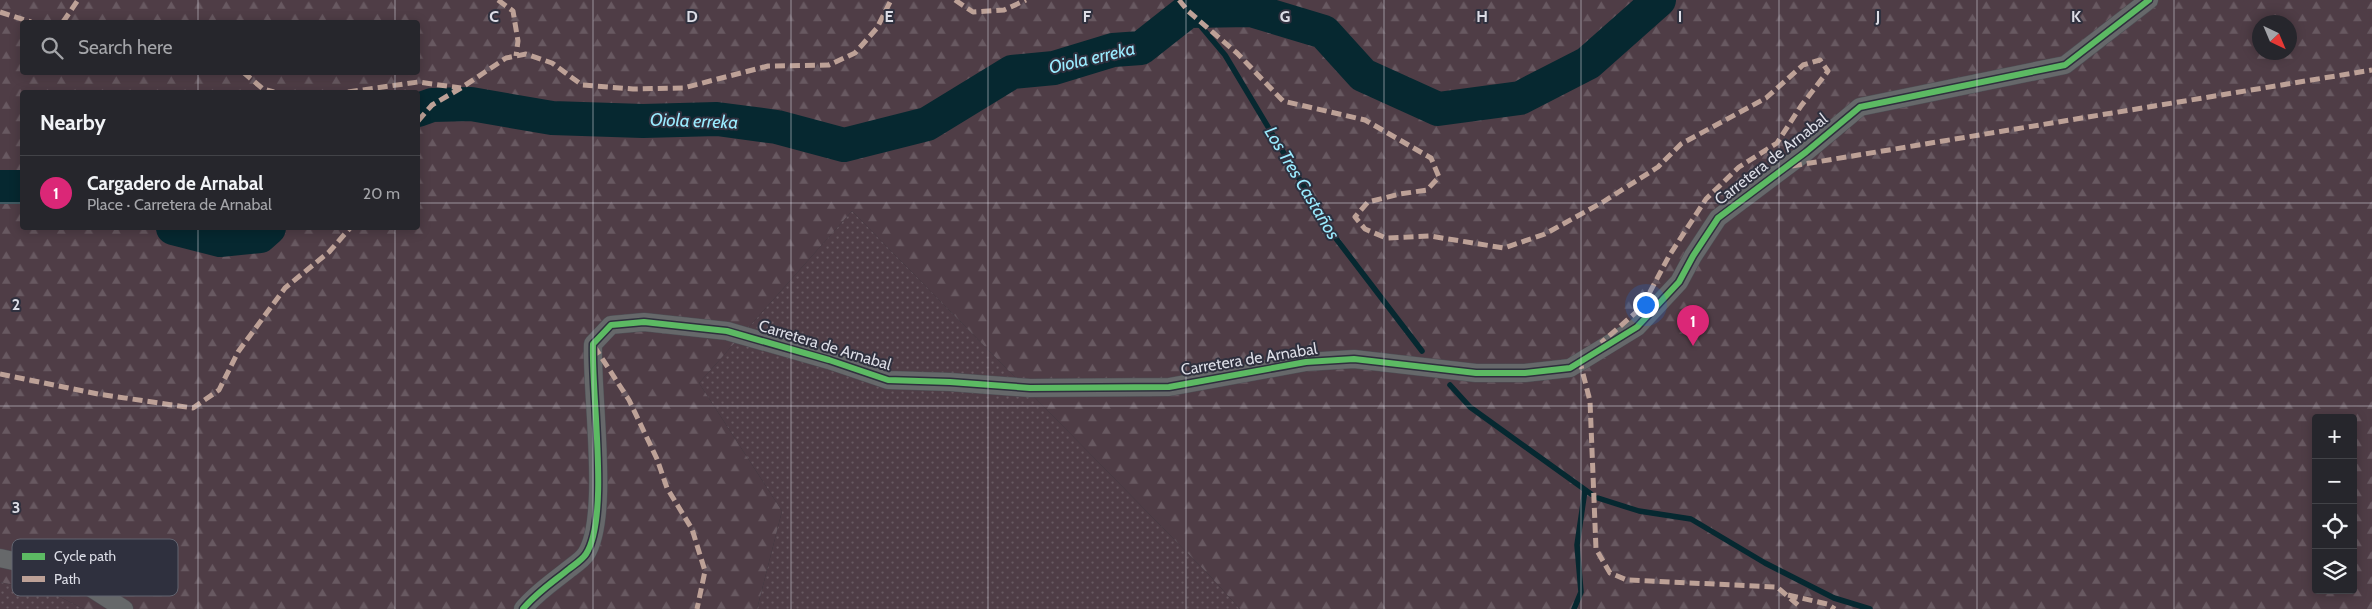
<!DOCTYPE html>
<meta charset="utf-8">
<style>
body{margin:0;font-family:Cabin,sans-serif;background:#323238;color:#f1f3f6}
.controls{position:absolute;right:15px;bottom:15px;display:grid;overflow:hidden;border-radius:5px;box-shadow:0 2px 12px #0003}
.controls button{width:45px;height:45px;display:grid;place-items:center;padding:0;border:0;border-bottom:1px solid #424348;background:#26262c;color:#f1f3f6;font:25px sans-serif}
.compass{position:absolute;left:2252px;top:15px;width:45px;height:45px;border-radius:50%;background:#26262c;box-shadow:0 2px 12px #0003;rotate:136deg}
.you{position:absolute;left:1645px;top:304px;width:18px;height:18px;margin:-12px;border:4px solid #fff;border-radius:50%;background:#1a73e8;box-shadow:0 0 0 8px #1a73e833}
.badge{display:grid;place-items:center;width:32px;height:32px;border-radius:50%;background:#db2777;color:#fff;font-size:16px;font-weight:700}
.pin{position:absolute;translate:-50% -41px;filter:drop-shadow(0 1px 2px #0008)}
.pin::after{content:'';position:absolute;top:26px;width:18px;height:15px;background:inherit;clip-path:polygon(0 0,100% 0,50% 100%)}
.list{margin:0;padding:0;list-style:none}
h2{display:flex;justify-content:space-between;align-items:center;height:65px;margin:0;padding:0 20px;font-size:21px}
h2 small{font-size:16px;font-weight:400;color:#a4a5a9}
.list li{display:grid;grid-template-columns:32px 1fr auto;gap:15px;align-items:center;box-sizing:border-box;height:75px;padding:0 20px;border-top:1px solid #424348}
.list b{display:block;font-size:19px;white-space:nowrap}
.list p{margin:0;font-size:16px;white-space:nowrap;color:#a4a5a9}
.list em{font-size:16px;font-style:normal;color:#a4a5a9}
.icon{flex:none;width:28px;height:28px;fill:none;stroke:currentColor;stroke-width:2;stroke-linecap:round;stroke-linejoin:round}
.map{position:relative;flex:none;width:2372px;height:609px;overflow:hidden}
.search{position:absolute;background:#26262c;box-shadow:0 2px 12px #0003;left:20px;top:20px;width:400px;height:55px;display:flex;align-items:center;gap:12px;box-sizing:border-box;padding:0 18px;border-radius:5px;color:#a4a5a9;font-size:19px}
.panel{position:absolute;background:#26262c;box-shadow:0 2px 12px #0003;left:20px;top:90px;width:400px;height:140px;border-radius:5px}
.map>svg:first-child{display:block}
</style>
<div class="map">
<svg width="2372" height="609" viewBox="0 0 2372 609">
<defs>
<pattern id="grass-dots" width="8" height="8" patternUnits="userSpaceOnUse" patternTransform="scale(1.25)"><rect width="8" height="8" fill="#4f3d46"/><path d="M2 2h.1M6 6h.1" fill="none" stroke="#685961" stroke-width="1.8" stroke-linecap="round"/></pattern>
<pattern id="forest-firs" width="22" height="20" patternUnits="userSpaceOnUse" patternTransform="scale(1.25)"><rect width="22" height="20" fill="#4f3d46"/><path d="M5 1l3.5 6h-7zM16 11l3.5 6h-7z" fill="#685961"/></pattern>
</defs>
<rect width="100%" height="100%" fill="#32333a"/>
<!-- grass -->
<path fill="url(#grass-dots)" d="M 852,211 L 1210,576 L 1240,609 L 757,609 L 782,511 L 699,383 Z
M 0,582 L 56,595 L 84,609 L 0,609 Z"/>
<!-- forest -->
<path fill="url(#forest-firs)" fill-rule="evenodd" d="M 0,0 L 2372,0 L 2372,609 L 1240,609 L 1210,576 L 852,211 L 699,383 L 782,511 L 757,609 L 84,609 L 56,595 L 0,582 ZM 22,22 L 418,22 L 418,72 L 22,72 ZM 2260,22 L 2290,22 L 2290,52 L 2260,52 ZM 22,92 L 418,92 L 418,228 L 22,228 ZM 2316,418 L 2353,418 L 2353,590 L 2316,590 Z"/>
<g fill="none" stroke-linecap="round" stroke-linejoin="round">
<!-- stream -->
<path stroke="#062830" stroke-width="5.5" d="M 1188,11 L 1225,55 L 1331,232 L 1422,351
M 1450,385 L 1470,407 L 1591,494
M 1598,498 L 1639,511 L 1691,519 L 1765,563 L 1834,598 L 1870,609
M 1574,609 L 1581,592 L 1577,545 L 1585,490"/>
<!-- river -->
<path stroke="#062830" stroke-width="34" d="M 418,110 L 432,105 L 471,104 L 552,118 L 643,121 L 717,119 L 777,127 L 844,145 L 927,124 L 1012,72 L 1054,68 L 1113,50 L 1141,48 L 1188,11 L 1251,10 L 1324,32 L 1363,75 L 1438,109 L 1520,98 L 1588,63 L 1659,0
M 0,187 L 22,187
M 173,228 L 220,240 L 260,236 L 269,228"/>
<!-- street casing -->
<g stroke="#4e4f55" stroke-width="19">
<path id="street" d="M 0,558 L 41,567 L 74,577 L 124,609
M 523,609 C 536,593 553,582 569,569 C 574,565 582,560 586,554 C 610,517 591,393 593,344 L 611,325 L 644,322 L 727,331 L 829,360 L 888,380 L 950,382 L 1030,388 L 1169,387 L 1306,362 L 1354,359 L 1476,373 L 1525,373 L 1570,368 L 1637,327 L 1679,282 L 1693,256 L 1718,218 L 1806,152 L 1860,107 L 2065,65 L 2149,0"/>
</g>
<!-- street -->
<use href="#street" stroke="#66686a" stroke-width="18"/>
<!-- quiet -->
<path stroke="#bda197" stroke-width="5" stroke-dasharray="10 5" stroke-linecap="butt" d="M 498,0 L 513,11 L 518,41 L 516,56
M 955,0 L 973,12 L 1004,10 L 1026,0
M 1179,0 L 1188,11 L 1237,53 L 1283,101 L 1365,120 L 1431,158 L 1439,177 L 1427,190 L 1400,194 L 1368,202 L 1355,217 L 1365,229 L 1386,238 L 1430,236 L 1504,248 L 1545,234 L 1603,202 L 1658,167 L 1681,144 L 1766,98 L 1803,65 L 1820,60 L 1828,71 L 1801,106 L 1777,143 L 1739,167 L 1706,199 L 1669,256 L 1642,307 L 1601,343
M 0,12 L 31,22
M 63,22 L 78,0
M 243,72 L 263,89 L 274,92
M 348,92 L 418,82 L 461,88
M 418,121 L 432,105 L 461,88 L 506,58 L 526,54 L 552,63 L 582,85 L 633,89 L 683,88 L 768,66 L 829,65 L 855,53 L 877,28 L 891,0
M 1792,166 L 2372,70
M 594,346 L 629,400 L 657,459 L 667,488 L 692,529 L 705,571 L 697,609
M 1582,360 L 1580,362 L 1590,401 L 1596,549 L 1610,573 L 1627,580 L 1777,587 L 1798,605 L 1799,609
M 0,374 L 98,394 L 193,408 L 219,390 L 238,352 L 285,288 L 329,252 L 350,228
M 1788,595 L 1827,604 L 1835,609"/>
<!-- cycleway casing -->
<g stroke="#2f303e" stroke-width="9">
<path id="cycleway" d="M 523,609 C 536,593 553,582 569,569 C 574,565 582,560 586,554 C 610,517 591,393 593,344 L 611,325 L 644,322 L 727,331 L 829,360 L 888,380 L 950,382 L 1030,388 L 1169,387 L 1306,362 L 1354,359 L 1476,373 L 1525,373 L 1570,368 L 1637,327 L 1679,282 L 1693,256 L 1718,218 L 1806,152 L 1860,107 L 2065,65 L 2149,0"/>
</g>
<!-- cycleway -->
<use href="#cycleway" stroke="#5cba63" stroke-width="6"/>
</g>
<!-- grid -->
<path fill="none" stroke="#dcdde6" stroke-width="1" stroke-opacity="0.55" d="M 198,0 L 198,22M 395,0 L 395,22M 593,0 L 593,609M 791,0 L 791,609M 988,0 L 988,609M 1186,0 L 1186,609M 1384,0 L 1384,609M 1581,0 L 1581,609M 1779,0 L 1779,609M 1977,0 L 1977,609M 2174,0 L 2174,609M 198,72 L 198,92M 395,72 L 395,92M 0,203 L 22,203M 418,203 L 2372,203M 198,228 L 198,609M 395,228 L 395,609M 0,406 L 2372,406"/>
<g text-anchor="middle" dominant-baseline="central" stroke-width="4" stroke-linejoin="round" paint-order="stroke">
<!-- street labels -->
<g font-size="16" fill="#dcdde6" stroke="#2f303e">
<text transform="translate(1771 159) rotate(-38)">Carretera de Arnabal</text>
<text transform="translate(825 345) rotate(17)">Carretera de Arnabal</text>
<text transform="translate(1249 359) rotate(-9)">Carretera de Arnabal</text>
</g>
<!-- water labels -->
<g font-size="18" font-style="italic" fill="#9aebff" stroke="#2f303e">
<text transform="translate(1092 58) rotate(-13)">Oiola erreka</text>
<text transform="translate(694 121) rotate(2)">Oiola erreka</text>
<text transform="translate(1302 183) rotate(59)">Los Tres Castaños</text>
</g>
</g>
<!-- legend -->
<rect x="12" y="539" width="166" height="57" rx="8" fill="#2f303e" stroke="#636470" stroke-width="1"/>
<rect x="22" y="553" width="23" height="7" fill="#5cba63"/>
<rect x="22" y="576" width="23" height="6" fill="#bda197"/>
<g font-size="14" fill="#dcdde6">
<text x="54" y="561">Cycle path</text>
<text x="54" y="584">Path</text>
</g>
<g font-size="16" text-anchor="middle" font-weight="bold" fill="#dcdde6" stroke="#2f303e" stroke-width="4" stroke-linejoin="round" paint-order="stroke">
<text x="494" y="22">C</text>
<text x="692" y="22">D</text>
<text x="889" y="22">E</text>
<text x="1087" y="22">F</text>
<text x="1285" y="22">G</text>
<text x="1482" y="22">H</text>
<text x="1680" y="22">I</text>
<text x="1878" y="22">J</text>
<text x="2076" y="22">K</text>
<text x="16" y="310">2</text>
<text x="16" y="513">3</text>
</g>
</svg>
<div class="controls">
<button>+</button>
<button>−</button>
<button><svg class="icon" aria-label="locate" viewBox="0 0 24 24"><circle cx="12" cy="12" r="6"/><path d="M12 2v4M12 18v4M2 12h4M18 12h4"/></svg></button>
<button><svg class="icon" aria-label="layers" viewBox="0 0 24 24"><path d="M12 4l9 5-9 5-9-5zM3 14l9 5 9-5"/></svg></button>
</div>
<svg class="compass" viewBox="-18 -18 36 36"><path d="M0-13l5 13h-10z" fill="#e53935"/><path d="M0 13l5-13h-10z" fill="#a4a5a9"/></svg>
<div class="you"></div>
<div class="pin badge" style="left:1693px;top:346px">1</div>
<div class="search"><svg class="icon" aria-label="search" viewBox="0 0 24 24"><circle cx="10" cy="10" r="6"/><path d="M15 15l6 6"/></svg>Search here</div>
<section class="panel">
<h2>Nearby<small></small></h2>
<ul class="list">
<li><span class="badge">1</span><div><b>Cargadero de Arnabal</b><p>Place · Carretera de Arnabal</p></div><em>20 m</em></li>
</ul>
</section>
</div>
